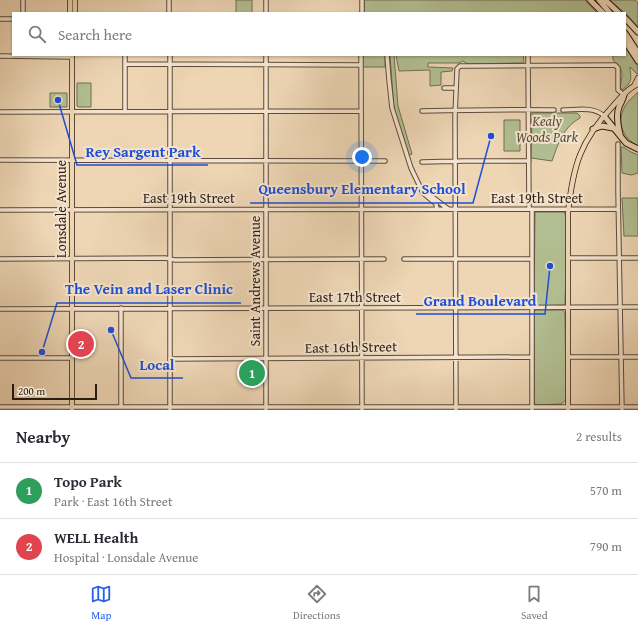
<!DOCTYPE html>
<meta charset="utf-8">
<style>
body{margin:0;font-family:"Gentium Book Plus",serif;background:#f7f7f7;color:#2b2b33}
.scale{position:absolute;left:12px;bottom:10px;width:85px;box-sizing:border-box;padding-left:4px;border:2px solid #2d1d11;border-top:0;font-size:11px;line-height:14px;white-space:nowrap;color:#2d1d11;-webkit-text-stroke:3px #f4e4cf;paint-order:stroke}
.you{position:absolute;left:362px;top:157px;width:14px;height:14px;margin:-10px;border:3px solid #fff;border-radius:50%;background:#1a73e8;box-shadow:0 0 0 6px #1a73e833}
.badge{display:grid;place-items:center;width:26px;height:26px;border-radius:50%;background:#2563eb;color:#fff;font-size:13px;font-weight:700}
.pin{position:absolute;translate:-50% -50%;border:2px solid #fff;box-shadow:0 1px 4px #0006}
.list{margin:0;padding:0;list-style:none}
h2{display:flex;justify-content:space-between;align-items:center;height:52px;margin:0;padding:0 16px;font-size:17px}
h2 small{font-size:13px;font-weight:400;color:#7c7c81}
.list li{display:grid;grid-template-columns:26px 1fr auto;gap:12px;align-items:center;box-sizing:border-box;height:56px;padding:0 16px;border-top:1px solid #e1e1e2}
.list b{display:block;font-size:15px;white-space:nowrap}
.list p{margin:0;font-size:13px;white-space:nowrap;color:#7c7c81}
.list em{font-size:13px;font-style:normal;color:#7c7c81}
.icon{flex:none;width:22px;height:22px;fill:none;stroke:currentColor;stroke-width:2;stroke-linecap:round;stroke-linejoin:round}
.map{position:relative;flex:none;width:638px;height:410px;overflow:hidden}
.search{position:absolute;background:#fff;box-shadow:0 1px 3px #0004;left:12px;right:12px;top:12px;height:44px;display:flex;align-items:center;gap:10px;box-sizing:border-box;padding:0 14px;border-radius:0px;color:#7c7c81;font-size:15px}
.sheet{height:164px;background:#fff}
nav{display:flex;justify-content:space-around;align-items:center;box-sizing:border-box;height:56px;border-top:1px solid #e1e1e2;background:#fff;font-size:11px;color:#7c7c81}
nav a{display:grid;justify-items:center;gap:2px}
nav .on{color:#2563eb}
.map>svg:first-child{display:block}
</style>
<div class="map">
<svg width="638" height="410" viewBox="0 0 638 410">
<rect width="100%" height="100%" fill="#eed6b5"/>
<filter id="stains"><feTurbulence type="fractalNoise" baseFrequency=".005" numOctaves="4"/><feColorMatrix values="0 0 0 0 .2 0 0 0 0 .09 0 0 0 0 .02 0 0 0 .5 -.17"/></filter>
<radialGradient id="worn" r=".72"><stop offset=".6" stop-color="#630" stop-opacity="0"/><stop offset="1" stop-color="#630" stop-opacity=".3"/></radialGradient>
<!-- green -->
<path fill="#b2bf92" stroke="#706e52" d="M 236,0 L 252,0 L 252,13 L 236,13 Z
M 364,0 L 585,0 L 597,13 L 364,13 Z
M 610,0 L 635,0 L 638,3 L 638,27 L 625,13 Z
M 625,43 C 632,51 638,62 638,73 L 637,74 L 630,67 C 631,81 633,81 621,91 L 621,88 L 620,87 C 623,73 624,70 613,60 L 613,55 L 625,55 Z
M 362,55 L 385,55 L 385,67 L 362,67 Z
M 390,55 L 394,55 L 398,106 L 412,154 L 409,155 L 394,109 Z
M 396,55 L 523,55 L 524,61 L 523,63 L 519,63 L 468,64 L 463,61 L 459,63 L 428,63 L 428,67 L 453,68 L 452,71 L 441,72 L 441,85 L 430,86 L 430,70 L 399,71 Z
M 77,83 L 91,83 L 91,107 L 79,107 L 77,106 Z
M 638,92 L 638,146 C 623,139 616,122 625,106 C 628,101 633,97 638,92 Z
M 50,93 L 67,93 L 67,107 L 50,107 Z
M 532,113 L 577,113 L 580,116 L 580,118 C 563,127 558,144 552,161 L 531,158 Z
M 504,120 L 520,120 L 520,151 L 504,151 Z
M 621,147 L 623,147 L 631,152 L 638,155 L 638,173 L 631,175 L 622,173 Z
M 622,198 L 638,198 L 638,236 L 624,236 Z
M 535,212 L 563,212 L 565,213 L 567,227 L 565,305 L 539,306 L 534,304 Z
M 536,310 L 563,310 L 565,313 L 566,400 L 561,404 L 537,405 L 534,403 L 534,311 Z
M 242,363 L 262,363 L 262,384 L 242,384 Z"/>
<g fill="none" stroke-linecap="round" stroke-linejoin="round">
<!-- minor casing -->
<g stroke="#5d4b3a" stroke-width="5.5">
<path id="minor" d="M 266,0 L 266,13
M 23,13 L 23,0
M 169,13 L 169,0
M 362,13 L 362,0
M 0,19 L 13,19
M 170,55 L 170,410
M 266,55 L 266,410
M 361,55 L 362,410
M 387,55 L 389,80 L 392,108 L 411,168 L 423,193 L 436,204 L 437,209
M 528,55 L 529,209
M 0,56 L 72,57
M 125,64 L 361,65
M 444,88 L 456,88
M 563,110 C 576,110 593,106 604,116
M 422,111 C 466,110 510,109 554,110
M 0,112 L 361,111
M 125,112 L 125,55
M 618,144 L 618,191 L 622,410
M 0,160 L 385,161
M 422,162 L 465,161 L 529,161
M 426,192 L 448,209
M 0,210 L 618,209
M 568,258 L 638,258
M 0,259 C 55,259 110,258 165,258 L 175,260 L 384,259
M 404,259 L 532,259
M 121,308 L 121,407
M 0,309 L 638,307
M 568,357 L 638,357
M 0,358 L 72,358
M 170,359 L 532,357
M 0,407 L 638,407
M 456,410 L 455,116 L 457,69 L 460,66 L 470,66 L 615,65 L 618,68 L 618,90 L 624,95
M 532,410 L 532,209"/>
</g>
<!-- major casing -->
<g stroke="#2d1d11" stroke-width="6">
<path id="major" d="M 70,0 L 70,13
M 75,13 L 75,0
M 72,55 L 72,410
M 634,86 L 638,78
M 568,410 L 568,213 C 573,166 580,141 613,106 C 620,98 628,88 638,84"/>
</g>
<!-- highway casing -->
<g stroke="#2d1d11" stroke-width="7">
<path id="highway" d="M 590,0 L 603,13
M 599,0 L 610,13
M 605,0 L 619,13
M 625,18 L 638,32
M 625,33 L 638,53
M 625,41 L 638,61
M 604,116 L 626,143 L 638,149
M 593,129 L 602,126 L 613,128
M 620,134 C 618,126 616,115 619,107 C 621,102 623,100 624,95"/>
</g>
<!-- minor -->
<use href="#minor" stroke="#f4e4cf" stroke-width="3.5"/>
<!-- major -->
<use href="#major" stroke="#eed6b5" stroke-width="4.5"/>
<!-- highway -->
<use href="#highway" stroke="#eed6b5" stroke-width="5"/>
</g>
<g text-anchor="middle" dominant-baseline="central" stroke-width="4" stroke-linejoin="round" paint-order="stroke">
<!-- park labels -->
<g font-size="14" font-style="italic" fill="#554e38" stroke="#f4e4cf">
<text x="547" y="121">Kealy<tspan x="547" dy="16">Woods Park</tspan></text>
</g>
<!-- street labels -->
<g font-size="14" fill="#2d1d11" stroke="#f4e4cf">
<text x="189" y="198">East 19th Street</text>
<text x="537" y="198">East 19th Street</text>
<text transform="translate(61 209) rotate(-90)">Lonsdale Avenue</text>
<text transform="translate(255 281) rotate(-90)">Saint Andrews Avenue</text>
<text x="355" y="297">East 17th Street</text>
<text transform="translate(351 347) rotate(-1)">East 16th Street</text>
</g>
</g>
<!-- callouts -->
<path fill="none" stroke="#1d4ed8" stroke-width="1.5" d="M58 100L77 165H208M491 136L473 203H250M42 352L57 303H241M550 266L545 314H416M111 330L131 378H183"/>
<g fill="#1d4ed8" stroke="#f4e4cf" stroke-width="1.5">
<circle cx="58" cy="100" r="4"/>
<circle cx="491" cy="136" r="4"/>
<circle cx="42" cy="352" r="4"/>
<circle cx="550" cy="266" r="4"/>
<circle cx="111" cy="330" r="4"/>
</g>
<g font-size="15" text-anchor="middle" font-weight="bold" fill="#1d4ed8" stroke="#f4e4cf" stroke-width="4" stroke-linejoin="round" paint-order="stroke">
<text x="143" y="157">Rey Sargent Park</text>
<text x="362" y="194">Queensbury Elementary School</text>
<text x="149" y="294">The Vein and Laser Clinic</text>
<text x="480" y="306">Grand Boulevard</text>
<text x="157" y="370">Local</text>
</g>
<rect width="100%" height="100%" filter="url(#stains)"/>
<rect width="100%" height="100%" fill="url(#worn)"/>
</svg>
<div class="scale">200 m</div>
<div class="you"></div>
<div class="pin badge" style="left:252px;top:373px;background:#2e9e5b">1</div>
<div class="pin badge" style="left:81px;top:344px;background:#e0444e">2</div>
<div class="search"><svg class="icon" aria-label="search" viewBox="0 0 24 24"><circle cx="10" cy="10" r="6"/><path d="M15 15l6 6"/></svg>Search here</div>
</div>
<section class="sheet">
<h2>Nearby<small>2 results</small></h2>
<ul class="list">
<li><span class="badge" style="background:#2e9e5b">1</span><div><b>Topo Park</b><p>Park · East 16th Street</p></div><em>570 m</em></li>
<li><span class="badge" style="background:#e0444e">2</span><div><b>WELL Health</b><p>Hospital · Lonsdale Avenue</p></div><em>790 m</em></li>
</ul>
</section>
<nav>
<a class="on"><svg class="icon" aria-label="map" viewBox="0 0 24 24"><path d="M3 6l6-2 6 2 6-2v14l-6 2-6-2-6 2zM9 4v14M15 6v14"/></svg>Map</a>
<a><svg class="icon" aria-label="directions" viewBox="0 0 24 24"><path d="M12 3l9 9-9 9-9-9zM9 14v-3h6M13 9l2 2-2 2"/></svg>Directions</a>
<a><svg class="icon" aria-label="saved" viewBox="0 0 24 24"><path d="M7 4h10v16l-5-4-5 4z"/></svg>Saved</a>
</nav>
